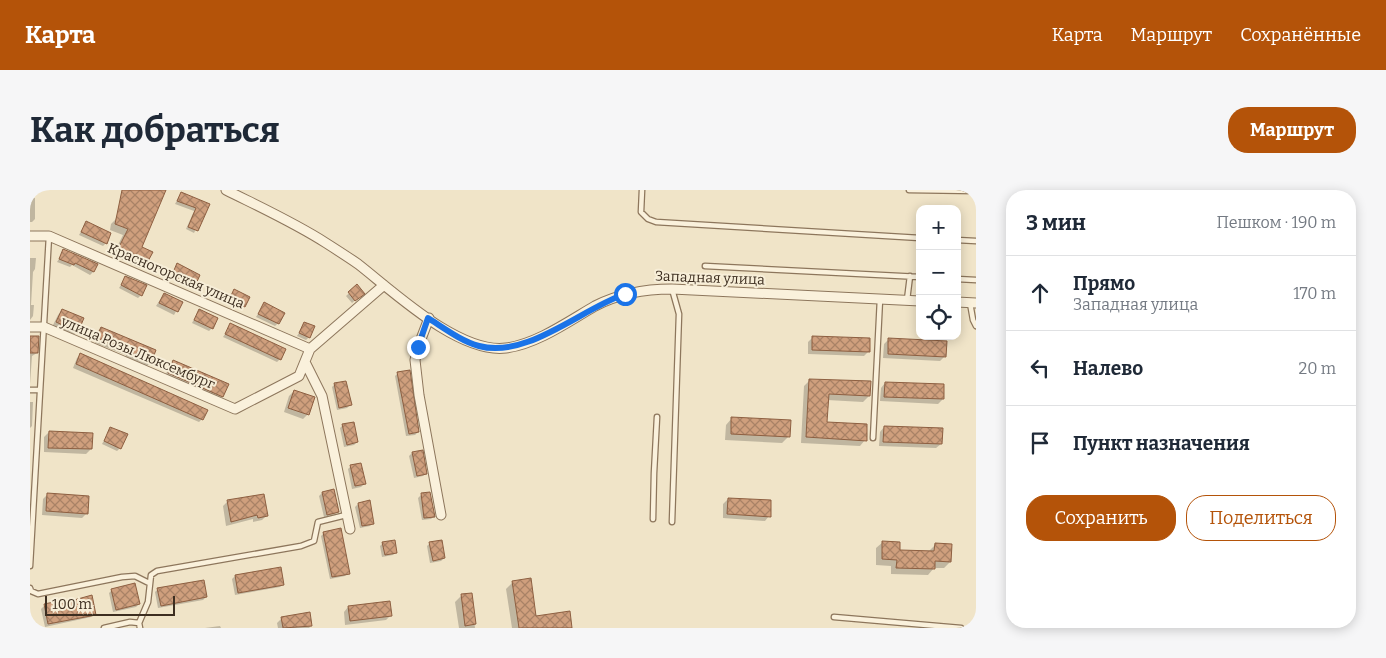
<!DOCTYPE html>
<html lang="ru">
<meta charset="utf-8">
<style>
body{margin:0;font-family:Bitter,serif;background:#f6f6f7;color:#1f2937}
.controls{position:absolute;right:15px;top:15px;display:grid;overflow:hidden;border-radius:10px;box-shadow:0 2px 12px #0003}
.controls button{width:45px;height:45px;display:grid;place-items:center;padding:0;border:0;border-bottom:1px solid #e0e1e3;background:#fff;color:#1f2937;font:25px sans-serif}
.scale{position:absolute;left:15px;bottom:12px;width:130px;box-sizing:border-box;padding-left:5px;border:2px solid #3d2e20;border-top:0;font-size:14px;line-height:18px;white-space:nowrap;color:#3d2e20;-webkit-text-stroke:4px #f7eed8;paint-order:stroke}
.stop{position:absolute;width:15px;height:15px;margin:-11px;border:4px solid #1a73e8;border-radius:50%;background:#fff}
.stop.end{background:#1a73e8;border-color:#fff;box-shadow:0 1px 5px #0008}
.list{margin:0;padding:0;list-style:none}
h2{display:flex;justify-content:space-between;align-items:center;height:65px;margin:0;padding:0 20px;font-size:21px}
h2 small{font-size:16px;font-weight:400;color:#747a83}
.list li{display:grid;grid-template-columns:32px 1fr auto;gap:15px;align-items:center;box-sizing:border-box;height:75px;padding:0 20px;border-top:1px solid #e0e1e3}
.list b{display:block;font-size:19px;white-space:nowrap}
.list p{margin:0;font-size:16px;white-space:nowrap;color:#747a83}
.list em{font-size:16px;font-style:normal;color:#747a83}
.actions{display:flex;gap:10px;padding:15px 20px}
.actions a{flex:1;padding:11px 0;border:1px solid #b45309;border-radius:20px;text-align:center;font-size:18px;color:#b45309}
.actions .main{background:#b45309;color:#fff}
.icon{flex:none;width:28px;height:28px;fill:none;stroke:currentColor;stroke-width:2;stroke-linecap:round;stroke-linejoin:round}
.map{position:relative;flex:none;width:946px;height:438px;overflow:hidden;border-radius:20px}
header{display:flex;align-items:center;gap:30px;box-sizing:border-box;height:70px;padding:0 25px;background:#b45309;color:#fff}
header strong{font-size:24px}
nav{display:flex;gap:28px;margin-inline-start:auto;font-size:18px}
.intro{display:flex;align-items:center;justify-content:space-between;box-sizing:border-box;height:120px;padding:0 30px}
h1{margin:0;font-size:35px}
.button{padding:12px 22px;border-radius:20px;background:#b45309;color:#fff;font-size:18px;font-weight:700}
main{display:flex;gap:30px;padding:0 30px}
aside{flex:1;background:#fff;border-radius:20px;box-shadow:0 2px 12px #0003}
.map>svg:first-child{display:block}
</style>
<header>
<strong>Карта</strong>
<nav><a>Карта</a><a>Маршрут</a><a>Сохранённые</a></nav>
</header>
<div class="intro"><h1>Как добраться</h1><a class="button">Маршрут</a></div>
<main>
<div class="map">
<svg width="946" height="438" viewBox="0 0 946 438">
<defs>
<pattern id="building-cross-hatch" width="8" height="8" patternUnits="userSpaceOnUse" patternTransform="scale(1.25)"><rect width="8" height="8" fill="#cf9f7d"/><path d="M0 0l8 8M0 8l8-8" fill="none" stroke="#a98266"/></pattern>
</defs>
<rect width="100%" height="100%" fill="#f0e4c8"/>
<!-- shadow -->
<path fill="#0003" d="M 100,0 L 134,0 L 111,58 L 121,63 L 116,73 L 110,78 L 83,65 L 93,45 L 80,40 L 81,34 L 85,30 Z
M 151,3 L 178,15 L 164,43 L 156,39 L 164,21 L 145,14 Z
M 0,7 L 5,8 L 5,29 L 2,32 L 0,32 Z
M 56,33 L 76,53 L 73,56 L 49,45 Z
M 34,61 L 66,75 L 63,82 L 60,85 L 42,75 L 40,77 L 27,72 Z
M 0,68 L 6,68 L 5,79 L 3,82 L 1,115 L 4,115 L 3,126 L 0,130 Z
M 148,75 L 164,95 L 161,98 L 140,88 Z
M 96,87 L 111,105 L 108,108 L 89,98 Z
M 327,96 L 330,106 L 322,113 L 316,106 Z
M 204,100 L 218,107 L 211,119 L 197,113 Z
M 134,104 L 151,112 L 144,125 L 126,116 Z
M 234,114 L 248,133 L 245,136 L 226,127 Z
M 32,120 L 47,141 L 42,146 L 22,137 L 28,125 Z
M 169,120 L 182,138 L 179,141 L 162,133 Z
M 275,133 L 279,147 L 276,150 L 267,146 Z
M 201,135 L 250,169 L 247,172 L 193,147 Z
M 71,138 L 125,161 L 120,173 L 116,177 L 95,167 L 96,165 L 65,153 L 70,141 L 68,141 Z
M 0,147 L 7,163 L 2,166 L 0,194 Z
M 783,147 L 838,162 L 834,166 L 778,164 L 778,152 Z
M 859,149 L 915,166 L 910,171 L 853,168 L 854,154 Z
M 51,164 L 172,229 L 169,232 L 43,178 L 47,168 Z
M 143,172 L 192,206 L 188,210 L 135,187 L 139,176 Z
M 368,183 L 388,242 L 385,245 L 376,246 L 365,186 Z
M 780,190 L 839,206 L 833,212 L 797,210 L 796,233 L 835,250 L 830,256 L 771,253 L 774,196 Z
M 855,193 L 913,209 L 908,214 L 850,211 L 851,198 Z
M 305,194 L 320,215 L 317,218 L 307,220 L 302,197 Z
M 264,201 L 278,224 L 273,229 L 254,222 L 259,206 Z
M 0,212 L 3,212 L 2,236 L 0,238 Z
M 702,228 L 759,246 L 752,253 L 695,250 L 696,235 Z
M 313,235 L 327,252 L 324,255 L 314,257 L 310,238 Z
M 854,237 L 911,254 L 906,258 L 849,256 L 850,242 Z
M 81,238 L 90,258 L 87,261 L 72,254 Z
M 19,242 L 61,259 L 56,264 L 14,262 L 14,247 Z
M 382,263 L 396,283 L 393,286 L 384,288 L 379,266 Z
M 321,276 L 334,294 L 331,297 L 322,299 L 318,279 Z
M 292,303 L 308,321 L 305,324 L 294,327 L 289,306 Z
M 17,305 L 57,323 L 52,328 L 12,325 L 13,309 Z
M 391,305 L 404,326 L 401,329 L 392,330 L 388,308 Z
M 698,309 L 739,326 L 735,331 L 693,328 L 693,314 Z
M 198,311 L 237,325 L 232,330 L 223,332 L 223,329 L 196,336 L 193,316 Z
M 328,314 L 343,333 L 340,336 L 330,338 L 325,317 Z
M 294,343 L 318,383 L 315,386 L 300,389 L 291,346 Z
M 853,352 L 868,361 L 899,361 L 905,355 L 920,372 L 914,378 L 904,378 L 898,385 L 861,384 L 861,376 L 846,375 L 846,358 Z
M 353,353 L 366,362 L 363,365 L 352,367 L 350,356 Z
M 400,353 L 414,368 L 411,371 L 400,373 L 397,356 Z
M 205,386 L 253,394 L 250,397 L 205,405 L 202,389 Z
M 483,392 L 505,428 L 541,438 L 482,438 L 476,399 Z
M 128,399 L 176,407 L 173,410 L 128,418 L 125,402 Z
M 82,400 L 109,414 L 106,417 L 83,422 L 79,403 Z
M 441,404 L 445,438 L 429,438 L 425,412 L 431,406 Z
M 28,413 L 29,415 L 64,424 L 61,427 L 15,437 L 11,419 L 14,416 Z
M 318,417 L 361,425 L 356,430 L 315,435 L 314,422 Z
M 252,428 L 281,436 L 279,438 L 248,438 L 247,433 Z
M 190,436 L 191,438 L 175,438 Z"/>
<!-- building -->
<path fill="url(#building-cross-hatch)" stroke="#8d5f41" d="M 92,0 L 136,0 L 112,57 L 123,62 L 117,73 L 88,59 L 98,39 L 85,34 Z
M 151,2 L 180,14 L 168,41 L 158,37 L 166,18 L 147,11 Z
M 56,31 L 81,43 L 77,54 L 51,42 Z
M 33,59 L 68,74 L 64,82 L 45,73 L 44,75 L 29,69 Z
M 147,73 L 170,85 L 165,96 L 142,85 Z
M 95,86 L 117,95 L 112,106 L 91,95 Z
M 327,94 L 335,104 L 325,111 L 318,102 Z
M 204,99 L 220,107 L 215,117 L 199,110 Z
M 134,103 L 153,112 L 148,122 L 129,113 Z
M 234,112 L 255,123 L 249,134 L 228,124 Z
M 32,119 L 54,128 L 48,142 L 26,132 Z
M 169,119 L 188,128 L 183,139 L 164,130 Z
M 274,132 L 285,136 L 280,148 L 269,143 Z
M 200,133 L 256,159 L 251,170 L 195,144 Z
M 71,137 L 126,160 L 121,173 L 98,163 L 99,161 L 66,148 Z
M 0,146 L 9,146 L 8,163 L 0,163 Z
M 782,146 L 840,148 L 840,162 L 782,160 Z
M 858,148 L 917,151 L 916,167 L 858,164 Z
M 50,163 L 178,220 L 173,230 L 46,174 Z
M 143,170 L 199,194 L 193,207 L 138,183 Z
M 380,180 L 389,242 L 379,244 L 367,182 Z
M 779,189 L 841,191 L 840,206 L 799,204 L 797,232 L 837,234 L 837,251 L 776,247 Z
M 316,191 L 322,215 L 309,218 L 304,193 Z
M 855,192 L 914,194 L 914,209 L 854,207 Z
M 264,200 L 285,207 L 279,225 L 258,218 Z
M 701,227 L 761,230 L 760,247 L 701,244 Z
M 324,232 L 328,252 L 317,255 L 312,234 Z
M 854,236 L 913,238 L 912,254 L 853,252 Z
M 80,237 L 98,244 L 91,259 L 74,251 Z
M 19,241 L 63,243 L 62,259 L 18,258 Z
M 393,260 L 397,284 L 387,286 L 382,262 Z
M 331,273 L 336,294 L 325,296 L 320,275 Z
M 304,299 L 309,322 L 297,325 L 292,302 Z
M 400,302 L 405,327 L 394,328 L 391,303 Z
M 17,303 L 59,306 L 58,324 L 16,321 Z
M 234,304 L 238,326 L 228,328 L 227,325 L 201,332 L 197,310 Z
M 698,308 L 741,310 L 741,327 L 697,324 Z
M 340,310 L 344,334 L 332,336 L 328,313 Z
M 311,338 L 320,384 L 302,387 L 293,342 Z
M 365,350 L 367,363 L 355,365 L 352,352 Z
M 412,350 L 415,368 L 403,371 L 399,352 Z
M 852,351 L 870,352 L 870,360 L 904,361 L 905,353 L 922,354 L 921,372 L 905,371 L 905,379 L 866,378 L 867,370 L 852,369 Z
M 251,377 L 254,395 L 208,403 L 205,385 Z
M 501,388 L 506,426 L 540,421 L 542,438 L 489,438 L 482,391 Z
M 174,390 L 177,407 L 131,416 L 127,398 Z
M 105,393 L 110,414 L 86,420 L 81,399 Z
M 442,403 L 446,434 L 435,436 L 431,404 Z
M 62,405 L 66,425 L 18,434 L 14,414 L 29,411 L 30,414 Z
M 360,411 L 362,426 L 320,431 L 318,416 Z
M 280,422 L 282,436 L 253,438 L 251,427 Z"/>
<g fill="none" stroke-linecap="round" stroke-linejoin="round">
<!-- service casing -->
<g stroke="#8d765c" stroke-width="7">
<path id="service" d="M 612,0 L 611,22 L 618,29 L 626,32 L 890,48
M 879,0 L 946,1
M 927,50 L 946,51
M 675,76 L 890,87
M 927,89 L 946,90
M 642,99 L 649,124 L 642,332
M 877,110 L 880,86
M 940,113 L 943,130 L 946,136
M 0,200 L 10,200
M 843,248 L 850,109
M 623,329 L 624,283 L 627,227
M 0,376 L 19,46
M 0,398 L 1,401 L 8,404 L 92,387 L 105,386 L 119,393
M 804,427 L 931,438
M 74,438 L 100,432 L 109,433
M 110,438 L 109,433 L 118,412 L 121,385 L 127,381 L 271,356 L 284,351 L 288,332 L 316,325"/>
</g>
<!-- minor casing -->
<g stroke="#8d765c" stroke-width="11">
<path id="minor" d="M 196,0 C 230,17 265,33 296,53 C 307,60 318,67 328,74 C 364,102 429,164 476,158 C 507,154 539,131 565,116 C 590,103 614,99 642,99 L 890,111
M 0,46 L 19,46 L 280,159
M 927,112 L 946,113
M 399,128 L 388,157 L 385,170 L 389,205 L 411,325
M 0,137 L 14,137 L 205,219 L 269,186 L 280,159 L 354,95
M 275,172 L 292,206 L 320,339"/>
</g>
<!-- service -->
<use href="#service" stroke="#faf1dc" stroke-width="4.5"/>
<!-- minor -->
<use href="#minor" stroke="#faf1dc" stroke-width="9"/>
</g>
<g fill="none" stroke-linecap="round" stroke-linejoin="round">
<!-- route -->
<path stroke="#1a73e8" stroke-width="6" d="M 388,157 L 398,128 C 414,138 431,151 449,156 C 497,169 551,119 595,104"/>
</g>
<g text-anchor="middle" dominant-baseline="central" stroke-width="4" stroke-linejoin="round" paint-order="stroke">
<!-- street labels -->
<g font-size="14" fill="#3d2e20" stroke="#f7eed8">
<text transform="translate(146 86) rotate(23)">Красногорская улица</text>
<text transform="translate(680 88) rotate(2)">Западная улица</text>
<text transform="translate(108 163) rotate(23)">улица Розы Люксембург</text>
</g>
</g>
</svg>
<div class="controls">
<button>+</button>
<button>−</button>
<button><svg class="icon" aria-label="locate" viewBox="0 0 24 24"><circle cx="12" cy="12" r="6"/><path d="M12 2v4M12 18v4M2 12h4M18 12h4"/></svg></button>
</div>
<div class="scale">100 m</div>
<div class="stop" style="left:595px;top:104px"></div>
<div class="stop end" style="left:388px;top:157px"></div>
</div>
<aside>
<h2>3 мин<small>Пешком · 190 m</small></h2>
<ul class="list">
<li><svg class="icon" aria-label="ahead" viewBox="0 0 24 24"><path d="M12 20V5M6 11l6-6 6 6"/></svg><div><b>Прямо</b><p>Западная улица</p></div><em>170 m</em></li>
<li><svg class="icon" aria-label="left" viewBox="0 0 24 24"><path d="M17 20v-9H6M10 6l-5 5 5 5"/></svg><div><b>Налево</b></div><em>20 m</em></li>
<li><svg class="icon" aria-label="arrive" viewBox="0 0 24 24"><path d="M6 21V4h12l-3 4 3 4H6"/></svg><div><b>Пункт назначения</b></div></li>
</ul>
<div class="actions"><a class="main">Сохранить</a><a>Поделиться</a></div>
</aside>
</main>
